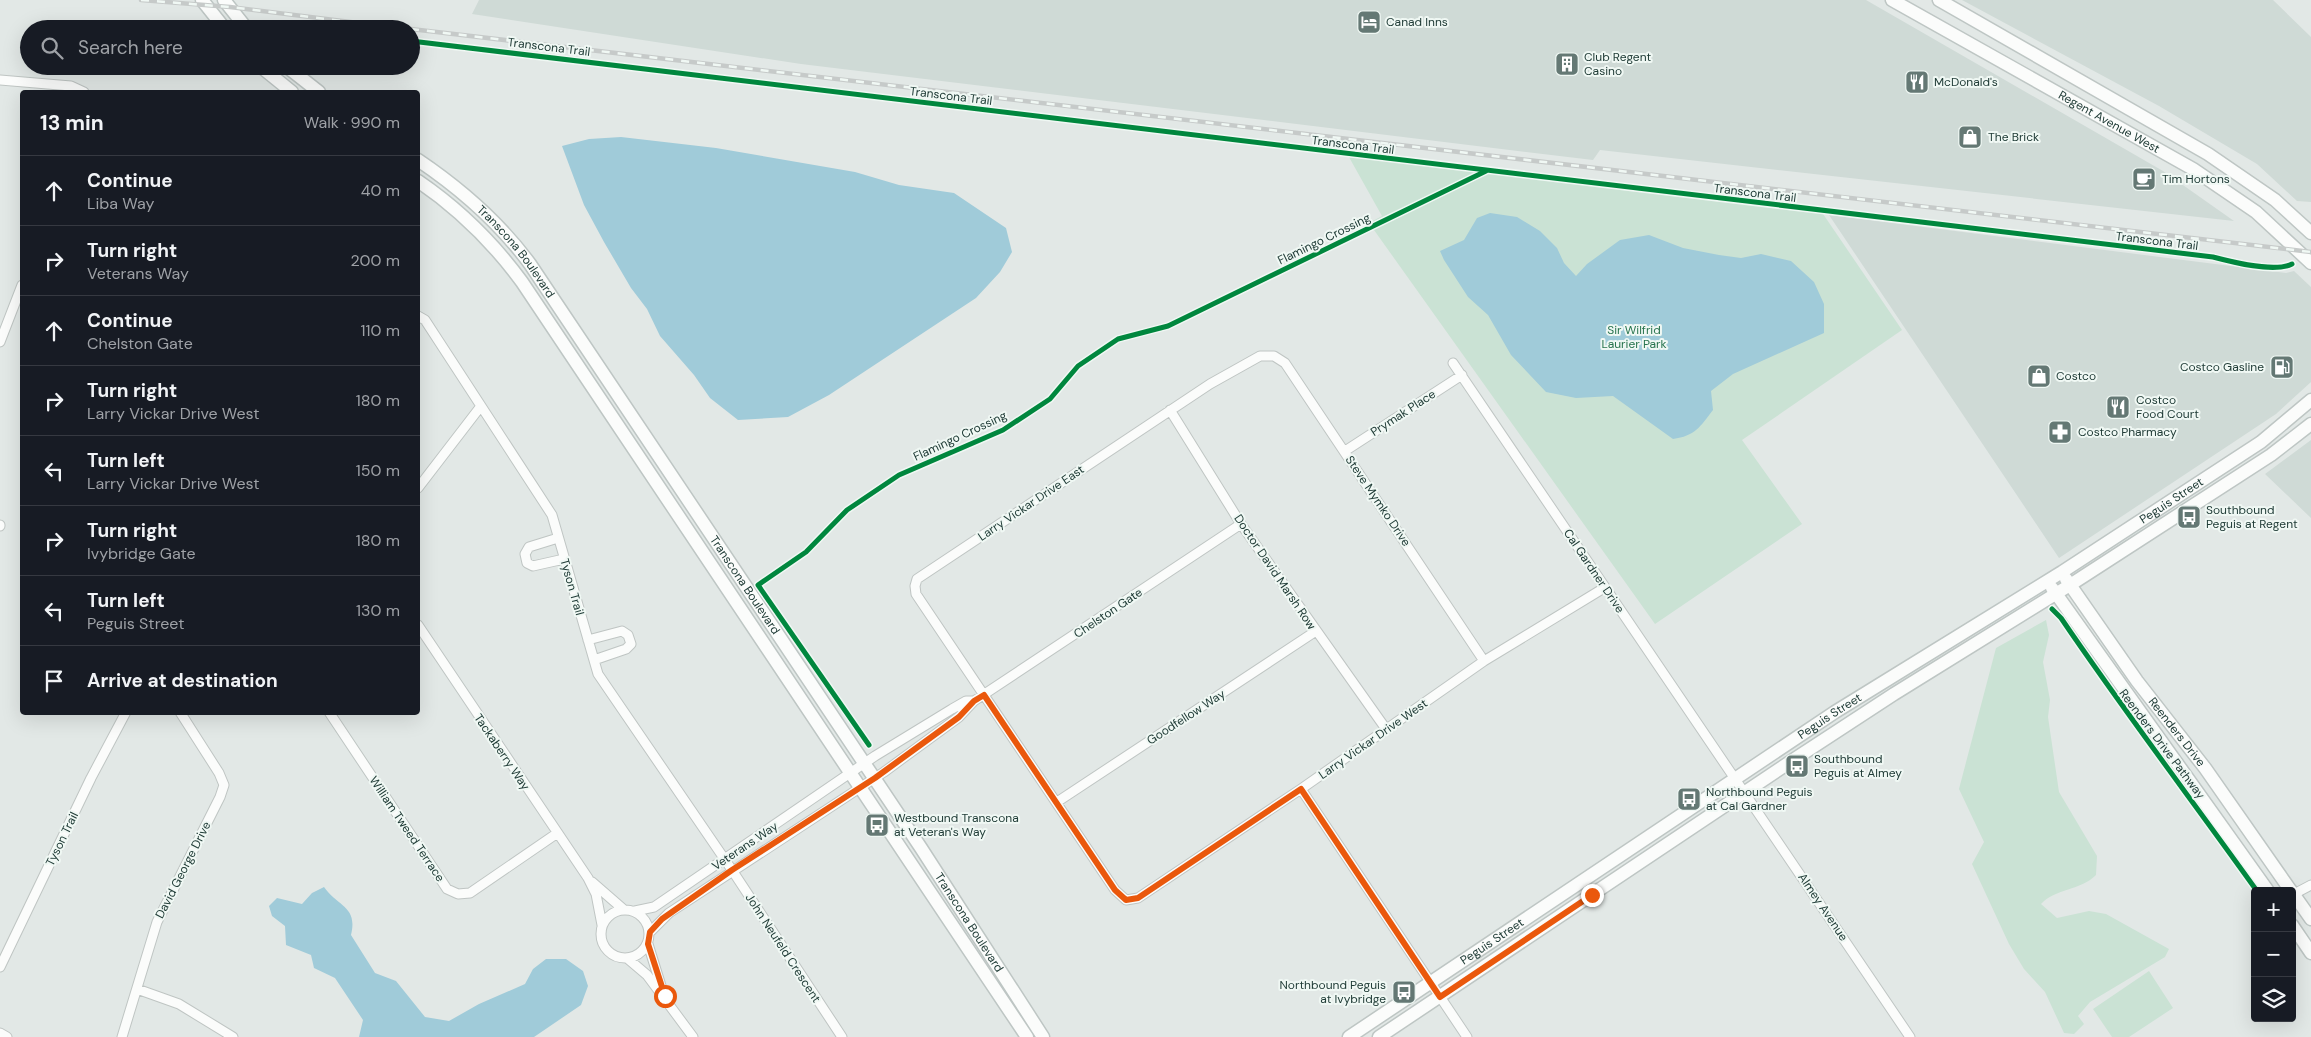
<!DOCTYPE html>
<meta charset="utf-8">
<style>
body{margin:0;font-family:"DM Sans",sans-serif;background:#20242c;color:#f1f3f6}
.controls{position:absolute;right:15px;bottom:15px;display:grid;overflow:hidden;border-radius:5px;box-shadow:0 5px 20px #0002}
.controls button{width:45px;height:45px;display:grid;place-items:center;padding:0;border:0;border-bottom:1px solid #363941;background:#171b24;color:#f1f3f6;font:25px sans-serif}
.stop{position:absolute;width:15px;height:15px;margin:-11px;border:4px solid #ea580c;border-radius:50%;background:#fff}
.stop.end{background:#ea580c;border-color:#fff;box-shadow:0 1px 5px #0008}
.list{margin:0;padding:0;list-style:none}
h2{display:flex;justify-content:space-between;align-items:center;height:65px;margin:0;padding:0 20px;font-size:21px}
h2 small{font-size:16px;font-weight:400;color:#9ea1a6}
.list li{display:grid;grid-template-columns:32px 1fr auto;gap:15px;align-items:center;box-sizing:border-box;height:70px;padding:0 20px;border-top:1px solid #363941}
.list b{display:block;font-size:19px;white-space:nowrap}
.list p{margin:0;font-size:16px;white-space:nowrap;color:#9ea1a6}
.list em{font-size:16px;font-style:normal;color:#9ea1a6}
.icon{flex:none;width:28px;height:28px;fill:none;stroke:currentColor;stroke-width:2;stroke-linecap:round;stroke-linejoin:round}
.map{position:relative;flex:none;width:2311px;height:1037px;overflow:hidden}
.search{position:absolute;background:#171b24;box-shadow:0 5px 20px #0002;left:20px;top:20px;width:400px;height:55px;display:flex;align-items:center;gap:12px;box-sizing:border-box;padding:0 18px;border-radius:28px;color:#9ea1a6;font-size:19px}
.panel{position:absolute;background:#171b24;box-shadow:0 5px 20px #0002;left:20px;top:90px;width:400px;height:625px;border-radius:5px}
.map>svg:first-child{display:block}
</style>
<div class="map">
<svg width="2311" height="1037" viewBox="0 0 2311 1037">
<rect width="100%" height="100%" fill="#e2e8e6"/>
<!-- built -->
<path fill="#cfdad6" d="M 479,0 L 1866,0 L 2163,171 L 2234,221 L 1600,150 L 1593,160 L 801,64 L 472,14 Z
M 1962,0 L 2273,0 L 2311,37 L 2311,202 L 2297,201 L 2257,164 L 2159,106 Z
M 1829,215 L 2286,273 L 2294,271 L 2311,287 L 2311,382 L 2276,414 L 2059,558 Z
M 2311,440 L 2311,518 L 2265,474 Z"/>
<!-- green -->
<path fill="#cae2d4" d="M 1345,150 L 1819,208 L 1902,330 L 1742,440 L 1802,524 L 1655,624 L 1369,223 L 1382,216 Z
M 2046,620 L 2049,635 L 2043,662 L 2050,700 L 2048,717 L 2059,792 L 2097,856 L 2096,875 C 2080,891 2056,888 2041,904 L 2057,918 L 2089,911 L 2106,914 L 2169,949 L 2165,957 L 2090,1002 L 2078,1016 L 2084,1024 L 2074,1034 L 2064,1033 L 2045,992 L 2024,969 L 2009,944 L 1972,864 L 1984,842 L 1959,789 L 1996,648 Z
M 2149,971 L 2173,1008 L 2129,1037 L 2112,1037 L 2093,1009 Z"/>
<!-- water -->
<path fill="#a0cbd9" d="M 621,137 L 716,148 L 855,172 L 899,185 L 954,193 L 1006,228 L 1012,252 L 1000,272 L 976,298 L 829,395 L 788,417 L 738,420 L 710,398 L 694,375 L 660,336 L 647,309 L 631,288 L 604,242 L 584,205 L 562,146 L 589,139 Z
M 1490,213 L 1517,217 L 1540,231 L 1557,248 L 1564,263 L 1576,276 L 1587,264 L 1620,240 L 1649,235 L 1683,248 L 1719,255 L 1741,258 L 1761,254 L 1791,261 L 1814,282 L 1824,304 L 1824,333 L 1733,374 L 1711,391 L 1713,410 C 1700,427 1695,436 1673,439 L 1613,396 L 1576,398 L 1546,392 L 1511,355 L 1488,315 L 1468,297 L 1444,260 L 1440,251 L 1464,240 L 1477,218 Z
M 324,887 C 338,907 358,906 351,935 L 375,973 L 396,981 L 425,1017 L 449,1021 L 479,1004 L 525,984 L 533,969 L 546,959 L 566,959 L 583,971 L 588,986 L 581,1005 L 534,1037 L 359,1037 L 363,1020 L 335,978 L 314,968 L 311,955 L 286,945 L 285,926 L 272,916 L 269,906 L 277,898 L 302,904 L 312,893 Z"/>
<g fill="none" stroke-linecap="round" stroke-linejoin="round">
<!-- street casing -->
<g stroke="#bfc5c3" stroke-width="11">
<path id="street" d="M 0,80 L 71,86 L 84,92
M 418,316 L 425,320 L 552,515 L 598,674 L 732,870 L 842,1037
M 0,342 L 22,285
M 1453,363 L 1910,1037
M 1170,410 L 1241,524 L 1386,729
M 1345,451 L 1462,375
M 418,488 L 481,406
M 0,525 L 0,526
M 558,538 L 529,547 L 525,554 L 527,563 L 533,566 L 564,559
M 418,625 L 588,878 L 596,894 L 602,925
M 588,640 L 622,631 L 628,635 L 631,644 L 626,649 L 594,660
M 1484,661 L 1285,363 L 1274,356 L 1260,356 L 1210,384 L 917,579 L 915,586 L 916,594 L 1115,890 L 1126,900 L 1138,898 L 1301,789 L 1484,661 L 1604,588
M 329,712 L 447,889 L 458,894 L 470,893 L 556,834
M 1301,789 L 1467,1037
M 1057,802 L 1316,631
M 592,882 L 623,909
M 2292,898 L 2294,894 L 2311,885
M601 934a24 24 0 1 1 48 0a24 24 0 1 1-48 0Z
M 635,911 L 654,907 L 875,756 L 952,709 L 966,701 L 974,701
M 650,932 L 669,913 L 884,772 L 959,717 L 974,701 L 1241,524
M 648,944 L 662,989
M 627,958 L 647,975 L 693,1037
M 0,967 L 91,778 L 126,712
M 137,989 L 179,1004 L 233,1037
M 0,1033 L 7,1037
M 122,1037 L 157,922 L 220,797 L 224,785 L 219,773 L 180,712"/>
</g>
<!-- secondary casing -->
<g stroke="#bec6c4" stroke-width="15">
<g id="secondary">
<path d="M 202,0 L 225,29"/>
<path d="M 224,0 L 247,29"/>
<path id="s1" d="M 1892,0 L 2193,169 L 2256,212 L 2311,263"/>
<path d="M 1939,0 L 2208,154 L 2275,200 L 2311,233"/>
<path d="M 260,66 L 292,92"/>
<path d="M 286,66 L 319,92"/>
<path id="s2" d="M 418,160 C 461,189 499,222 530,264 L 921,848 L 1043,1037"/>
<path d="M 418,181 C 459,209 492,241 522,282 L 1027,1037"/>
<path id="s3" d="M 2066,579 L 2137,681 L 2205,768 L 2291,891"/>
<path d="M 2052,588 L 2268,891"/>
<path d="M 2292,892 L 2311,919"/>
<path d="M 2292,925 L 2311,953"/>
<path id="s4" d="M 1349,1037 L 1835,712 L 2062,572 L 2261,442 L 2311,400"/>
<path d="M 1379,1037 L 1790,762 L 1894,694 L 2070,585 L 2271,455 L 2311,424"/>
</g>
</g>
<!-- street -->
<use href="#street" stroke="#fbfcfb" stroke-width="9"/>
<!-- secondary -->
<use href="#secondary" stroke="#fbfcfb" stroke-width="12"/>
<!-- rail casing -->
<g stroke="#c6cac9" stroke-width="4.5">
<path id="rail" d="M 141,0 L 230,7 L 407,29
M 411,29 L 2311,252"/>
</g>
<!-- rail -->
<use href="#rail" stroke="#f0f8f4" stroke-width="2.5" stroke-dasharray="8" stroke-linecap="butt"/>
<!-- cycleway casing -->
<g stroke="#f0f8f4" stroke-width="8">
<path id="cycleway" d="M 411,41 L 2213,257 C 2232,262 2274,273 2292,264
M 2052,609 L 2061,618 C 2124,711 2192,800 2257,891
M 869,745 L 758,585 L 806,552 L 847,510 L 899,475 L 1003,430 L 1050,399 L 1078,366 L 1118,339 L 1168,326 L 1486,171"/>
</g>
<!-- cycleway -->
<use href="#cycleway" stroke="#00873e" stroke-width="5"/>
</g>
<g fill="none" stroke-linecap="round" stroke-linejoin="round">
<!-- route -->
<path stroke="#ea580c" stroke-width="6" d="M 665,996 L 648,944 L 650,932 L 662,919 L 732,870 L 875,778 L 959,717 L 974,701 L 984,695 L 1115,890 L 1126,900 L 1138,898 L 1301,789 L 1440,997 L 1592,895"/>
</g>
<!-- icons -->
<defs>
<g id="hotel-square" transform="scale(1.25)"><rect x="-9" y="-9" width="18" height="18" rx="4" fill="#647874" stroke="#f0f8f4"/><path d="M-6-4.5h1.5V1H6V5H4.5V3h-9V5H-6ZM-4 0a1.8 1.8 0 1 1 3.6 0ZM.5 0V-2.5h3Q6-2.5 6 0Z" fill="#fff"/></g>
<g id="building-square" transform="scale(1.25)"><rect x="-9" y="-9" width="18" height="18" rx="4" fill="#647874" stroke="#f0f8f4"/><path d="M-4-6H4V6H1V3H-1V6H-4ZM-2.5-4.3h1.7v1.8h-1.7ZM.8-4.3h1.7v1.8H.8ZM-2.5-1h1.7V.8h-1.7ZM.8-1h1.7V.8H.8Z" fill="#fff"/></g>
<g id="restaurant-square" transform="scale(1.25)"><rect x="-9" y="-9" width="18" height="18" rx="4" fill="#647874" stroke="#f0f8f4"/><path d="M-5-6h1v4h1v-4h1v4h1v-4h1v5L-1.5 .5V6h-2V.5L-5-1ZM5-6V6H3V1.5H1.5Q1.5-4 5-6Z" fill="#fff"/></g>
<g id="shop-square" transform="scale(1.25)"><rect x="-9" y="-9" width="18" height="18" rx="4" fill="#647874" stroke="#f0f8f4"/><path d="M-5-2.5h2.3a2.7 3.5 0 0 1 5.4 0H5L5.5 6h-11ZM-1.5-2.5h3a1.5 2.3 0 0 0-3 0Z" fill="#fff"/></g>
<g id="cafe-square" transform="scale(1.25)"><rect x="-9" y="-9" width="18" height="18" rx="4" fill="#647874" stroke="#f0f8f4"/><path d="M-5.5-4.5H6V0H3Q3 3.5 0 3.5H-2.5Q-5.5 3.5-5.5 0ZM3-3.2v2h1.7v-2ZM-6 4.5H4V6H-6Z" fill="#fff"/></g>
<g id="fuel-square" transform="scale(1.25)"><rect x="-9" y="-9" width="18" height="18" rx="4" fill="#647874" stroke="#f0f8f4"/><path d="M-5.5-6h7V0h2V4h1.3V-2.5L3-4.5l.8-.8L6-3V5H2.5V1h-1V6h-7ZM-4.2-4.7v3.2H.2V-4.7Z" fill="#fff"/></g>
<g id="pharmacy-square" transform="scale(1.25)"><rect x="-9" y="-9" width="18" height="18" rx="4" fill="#647874" stroke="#f0f8f4"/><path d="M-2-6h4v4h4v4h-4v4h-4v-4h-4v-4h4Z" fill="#fff"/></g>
<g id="bus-square" transform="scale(1.25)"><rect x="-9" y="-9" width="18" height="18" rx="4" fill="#647874" stroke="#f0f8f4"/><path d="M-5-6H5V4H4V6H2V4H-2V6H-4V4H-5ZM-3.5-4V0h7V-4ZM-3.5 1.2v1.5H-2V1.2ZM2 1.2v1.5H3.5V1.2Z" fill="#fff"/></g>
</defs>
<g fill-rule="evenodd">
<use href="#hotel-square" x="1369" y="22"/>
<use href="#building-square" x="1567" y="64"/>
<use href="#restaurant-square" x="1917" y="82"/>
<use href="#shop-square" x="1970" y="137"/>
<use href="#cafe-square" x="2144" y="179"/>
<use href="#fuel-square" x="2282" y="367"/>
<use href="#shop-square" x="2039" y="376"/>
<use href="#restaurant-square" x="2118" y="407"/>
<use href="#pharmacy-square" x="2060" y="432"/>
<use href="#bus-square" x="2189" y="517"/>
<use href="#bus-square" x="1797" y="766"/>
<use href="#bus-square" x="1689" y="799"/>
<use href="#bus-square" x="877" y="825"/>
<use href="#bus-square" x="1404" y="992"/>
</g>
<g text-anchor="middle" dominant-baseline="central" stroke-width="4" stroke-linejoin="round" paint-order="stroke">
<!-- poi labels -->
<g font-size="12" fill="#203c37" stroke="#f0f8f4" text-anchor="start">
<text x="1386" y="22">Canad Inns</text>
<text x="1584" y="57">Club Regent<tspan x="1584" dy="14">Casino</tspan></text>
<text x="1934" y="82">McDonald's</text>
<text x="1988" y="137">The Brick</text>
<text x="2162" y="179">Tim Hortons</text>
<text x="2264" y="367" text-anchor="end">Costco Gasline</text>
<text x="2056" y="376">Costco</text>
<text x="2136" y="400">Costco<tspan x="2136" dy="14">Food Court</tspan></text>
<text x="2078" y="432">Costco Pharmacy</text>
<text x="2206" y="510">Southbound<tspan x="2206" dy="14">Peguis at Regent</tspan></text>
<text x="1814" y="759">Southbound<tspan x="1814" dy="14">Peguis at Almey</tspan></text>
<text x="1706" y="792">Northbound Peguis<tspan x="1706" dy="14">at Cal Gardner</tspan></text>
<text x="894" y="818">Westbound Transcona<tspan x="894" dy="14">at Veteran's Way</tspan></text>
<text x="1386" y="985" text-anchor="end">Northbound Peguis<tspan x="1386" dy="14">at Ivybridge</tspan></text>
</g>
<!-- street labels -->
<g font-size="12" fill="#203c37" stroke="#f0f8f4">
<text transform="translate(549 47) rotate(7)">Transcona Trail</text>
<text transform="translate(951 96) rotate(7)">Transcona Trail</text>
<text stroke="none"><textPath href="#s1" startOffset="249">Regent Avenue West</textPath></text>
<text transform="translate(1353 145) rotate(7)">Transcona Trail</text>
<text transform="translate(1755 193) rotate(7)">Transcona Trail</text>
<text transform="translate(1324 239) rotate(-26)">Flamingo Crossing</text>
<text transform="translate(2157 241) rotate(7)">Transcona Trail</text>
<text stroke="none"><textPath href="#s2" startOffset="135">Transcona Boulevard</textPath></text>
<text transform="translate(1403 413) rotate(-33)">Prymak Place</text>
<text transform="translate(960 436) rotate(-25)">Flamingo Crossing</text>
<text stroke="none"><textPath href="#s4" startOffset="982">Peguis Street</textPath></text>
<text transform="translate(1378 501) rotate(56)">Steve Mymko Drive</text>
<text transform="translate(1031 503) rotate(-34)">Larry Vickar Drive East</text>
<text transform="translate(1594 571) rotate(56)">Cal Gardner Drive</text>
<text transform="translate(1275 572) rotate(56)">Doctor David Marsh Row</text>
<text stroke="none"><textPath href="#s2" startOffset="540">Transcona Boulevard</textPath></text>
<text transform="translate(572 587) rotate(74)">Tyson Trail</text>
<text transform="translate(1108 613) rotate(-34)">Chelston Gate</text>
<text transform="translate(1186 717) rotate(-33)">Goodfellow Way</text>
<text stroke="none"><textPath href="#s4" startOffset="578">Peguis Street</textPath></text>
<text stroke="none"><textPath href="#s3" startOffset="189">Reenders Drive</textPath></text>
<text transform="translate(1373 739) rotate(-35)">Larry Vickar Drive West</text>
<text transform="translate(2162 744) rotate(53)">Reenders Drive Pathway</text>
<text transform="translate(502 752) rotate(56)">Tackaberry Way</text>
<text transform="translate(407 829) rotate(56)">William Tweed Terrace</text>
<text transform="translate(62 839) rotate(-64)">Tyson Trail</text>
<text transform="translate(745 846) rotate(-34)">Veterans Way</text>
<text transform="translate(183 870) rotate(-63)">David George Drive</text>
<text transform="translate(1823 907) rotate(56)">Almey Avenue</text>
<text stroke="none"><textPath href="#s2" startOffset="945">Transcona Boulevard</textPath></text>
<text stroke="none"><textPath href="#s4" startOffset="172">Peguis Street</textPath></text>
<text transform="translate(783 948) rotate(57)">John Neufeld Crescent</text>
</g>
<!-- park labels -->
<g font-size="12" fill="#28744e" stroke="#f0f8f4">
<text x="1634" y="330">Sir Wilfrid<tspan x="1634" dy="14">Laurier Park</tspan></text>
</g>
</g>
</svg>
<div class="controls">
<button>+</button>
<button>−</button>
<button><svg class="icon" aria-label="layers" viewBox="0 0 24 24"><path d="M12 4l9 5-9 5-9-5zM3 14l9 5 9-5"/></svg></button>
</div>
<div class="stop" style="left:665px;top:996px"></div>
<div class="stop end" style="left:1592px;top:895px"></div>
<div class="search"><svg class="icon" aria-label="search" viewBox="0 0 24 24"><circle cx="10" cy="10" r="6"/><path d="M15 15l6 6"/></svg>Search here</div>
<section class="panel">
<h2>13 min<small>Walk · 990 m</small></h2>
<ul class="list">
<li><svg class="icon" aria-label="ahead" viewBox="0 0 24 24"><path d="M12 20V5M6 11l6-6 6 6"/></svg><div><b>Continue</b><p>Liba Way</p></div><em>40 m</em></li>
<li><svg class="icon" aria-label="right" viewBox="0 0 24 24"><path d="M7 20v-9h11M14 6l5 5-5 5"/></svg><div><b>Turn right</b><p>Veterans Way</p></div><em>200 m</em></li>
<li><svg class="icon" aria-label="ahead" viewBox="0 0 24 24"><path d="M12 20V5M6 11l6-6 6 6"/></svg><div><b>Continue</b><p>Chelston Gate</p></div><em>110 m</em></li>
<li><svg class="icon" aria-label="right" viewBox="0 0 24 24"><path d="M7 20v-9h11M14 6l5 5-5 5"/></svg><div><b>Turn right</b><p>Larry Vickar Drive West</p></div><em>180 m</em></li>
<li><svg class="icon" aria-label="left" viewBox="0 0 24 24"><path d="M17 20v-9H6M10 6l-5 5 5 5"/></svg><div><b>Turn left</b><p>Larry Vickar Drive West</p></div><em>150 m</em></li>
<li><svg class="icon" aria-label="right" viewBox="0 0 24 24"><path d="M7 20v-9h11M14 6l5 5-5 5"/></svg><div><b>Turn right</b><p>Ivybridge Gate</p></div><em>180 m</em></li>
<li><svg class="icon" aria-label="left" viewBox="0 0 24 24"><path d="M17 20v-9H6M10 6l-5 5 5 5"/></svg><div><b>Turn left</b><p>Peguis Street</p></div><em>130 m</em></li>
<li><svg class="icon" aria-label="arrive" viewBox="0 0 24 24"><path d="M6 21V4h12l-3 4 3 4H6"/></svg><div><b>Arrive at destination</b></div></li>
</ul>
</section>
</div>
